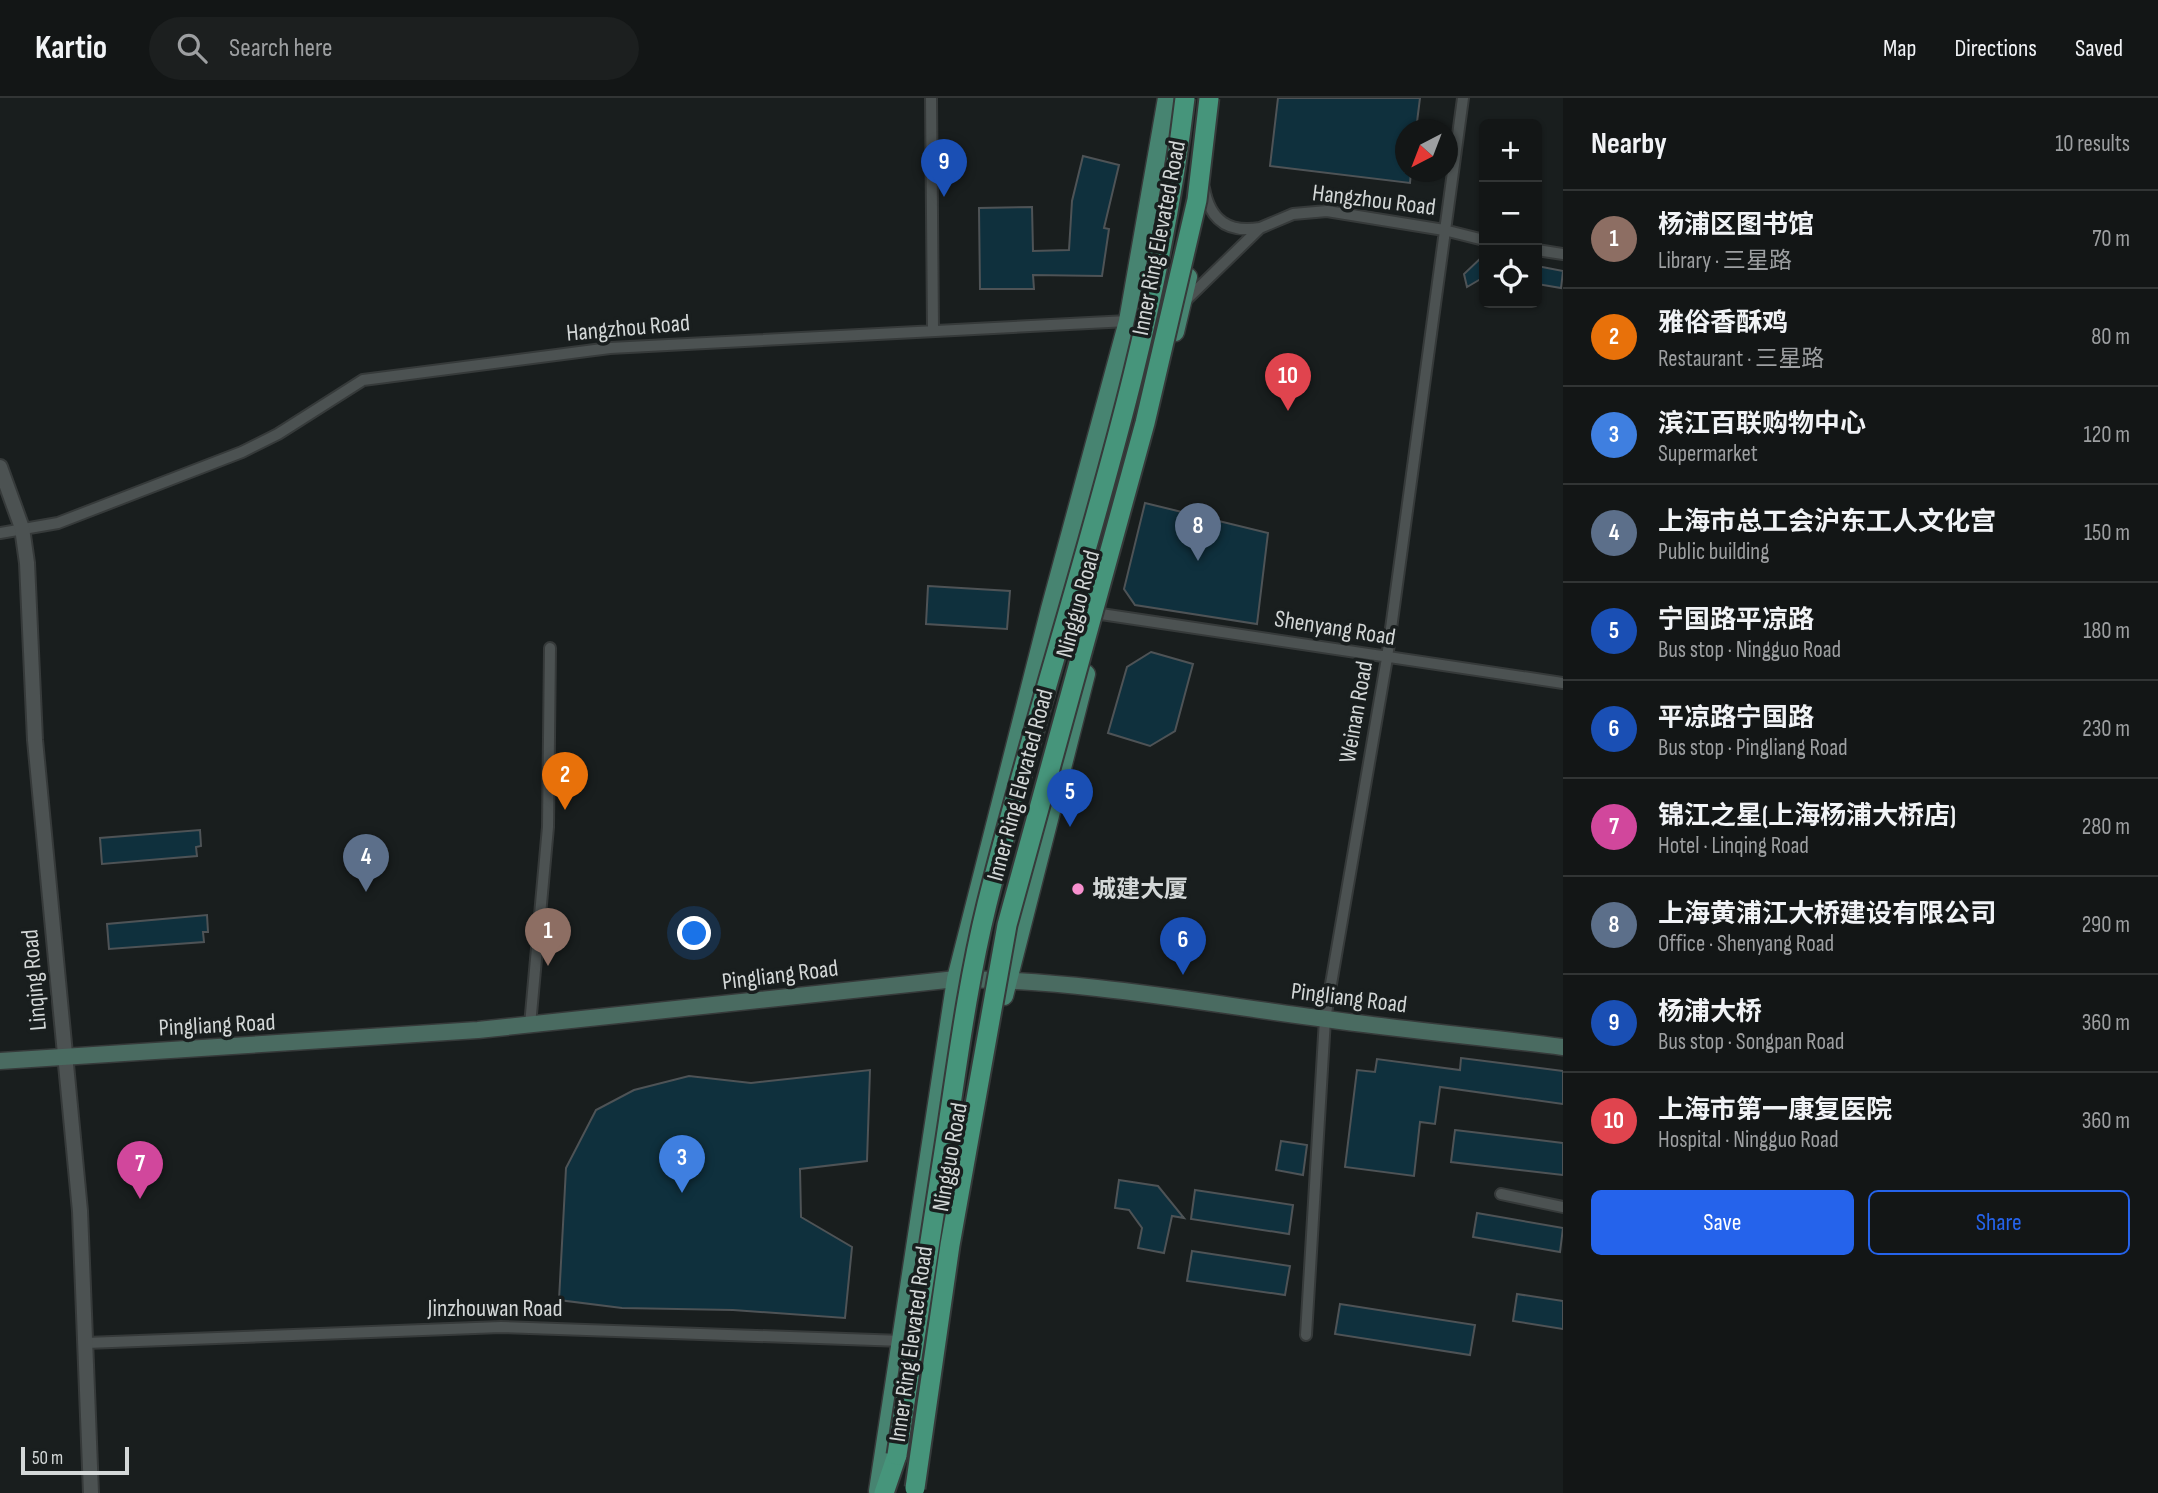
<!DOCTYPE html>
<meta charset="utf-8">
<style>
body{margin:0;font-family:"Sofia Sans Condensed","Noto Sans SC",sans-serif;background:#1c1f1f;color:#f1f3f6}
.controls{position:absolute;right:21px;top:21px;display:grid;overflow:hidden;border-radius:10px;box-shadow:0 2px 5px #0004}
.controls button{width:63px;height:63px;display:grid;place-items:center;padding:0;border:0;border-bottom:2px solid #323535;background:#131616;color:#f1f3f6;font:35px sans-serif}
.compass{position:absolute;left:1395px;top:21px;width:63px;height:63px;border-radius:50%;background:#131616;box-shadow:0 2px 5px #0004;rotate:222deg}
.scale{position:absolute;left:21px;bottom:18px;width:108px;box-sizing:border-box;padding-left:7px;border:4px solid #d3d7d7;border-top:0;font-size:19px;line-height:24px;white-space:nowrap;color:#d3d7d7;-webkit-text-stroke:5px #191e1e;paint-order:stroke}
.you{position:absolute;left:695px;top:836px;width:24px;height:24px;margin:-18px;border:5px solid #fff;border-radius:50%;background:#1a73e8;box-shadow:0 0 0 10px #1a73e833}
.badge{display:grid;place-items:center;width:46px;height:46px;border-radius:50%;background:#2563eb;color:#fff;font-size:23px;font-weight:700}
.pin{position:absolute;translate:-50% -58px;filter:drop-shadow(0 2px 4px #0008)}
.pin::after{content:'';position:absolute;top:37px;width:24px;height:21px;background:inherit;clip-path:polygon(0 0,100% 0,50% 100%)}
.list{margin:0;padding:0;list-style:none}
h2{display:flex;justify-content:space-between;align-items:center;height:91px;margin:0;padding:0 28px;font-size:30px}
h2 small{font-size:23px;font-weight:400;color:#9d9fa1}
.list li{display:grid;grid-template-columns:46px 1fr auto;gap:21px;align-items:center;box-sizing:border-box;height:98px;padding:0 28px;border-top:2px solid #323535}
.list b{display:block;font-size:26px;white-space:nowrap}
.list p{margin:0;font-size:23px;white-space:nowrap;color:#9d9fa1}
.list em{font-size:23px;font-style:normal;color:#9d9fa1}
.actions{display:flex;gap:14px;padding:21px 28px}
.actions a{flex:1;padding:16px 0;border:2px solid #2563eb;border-radius:10px;text-align:center;font-size:24px;color:#2563eb}
.actions .main{background:#2563eb;color:#fff}
.icon{flex:none;width:38px;height:38px;fill:none;stroke:currentColor;stroke-width:2;stroke-linecap:round;stroke-linejoin:round}
.map{position:relative;flex:none;width:1563px;height:1395px;overflow:hidden}
header{display:flex;align-items:center;gap:42px;box-sizing:border-box;height:98px;padding:0 35px;background:#131616;border-bottom:2px solid #323535}
header strong{font-size:33px}
nav{display:flex;gap:38px;margin-inline-start:auto;font-size:24px}
.search{width:490px;height:63px;background:#1c1f1f;display:flex;align-items:center;gap:18px;box-sizing:border-box;padding:0 24px;border-radius:38px;color:#9d9fa1;font-size:26px}
main{display:flex}
aside{flex:1;background:#131616}
.map>svg:first-child{display:block}
</style>
<header>
<strong>Kartio</strong>
<div class="search"><svg class="icon" aria-label="search" viewBox="0 0 24 24"><circle cx="10" cy="10" r="6"/><path d="M15 15l6 6"/></svg>Search here</div>
<nav><a>Map</a><a>Directions</a><a>Saved</a></nav>
</header>
<main>
<div class="map">
<svg width="1563" height="1395" viewBox="0 0 1563 1395">
<rect width="100%" height="100%" fill="#191e1e"/>
<!-- building -->
<path fill="#0f303d" stroke="#4e5356" stroke-width="2" d="M 1278,0 L 1420,0 L 1416,32 L 1405,32 L 1405,74 L 1411,74 L 1410,85 L 1270,68 Z
M 1083,58 L 1119,67 L 1104,130 L 1109,131 L 1102,178 L 1033,177 L 1034,191 L 980,191 L 979,110 L 1032,109 L 1033,153 L 1069,152 L 1072,103 Z
M 1484,157 L 1484,179 L 1467,189 L 1464,176 Z
M 1537,168 L 1563,173 L 1561,190 L 1537,186 Z
M 1145,405 L 1268,435 L 1257,526 L 1135,507 L 1124,491 Z
M 928,488 L 1010,493 L 1007,531 L 926,526 Z
M 1151,554 L 1193,566 L 1175,633 L 1150,648 L 1108,635 L 1127,569 Z
M 200,732 L 201,748 L 196,749 L 197,758 L 102,766 L 100,740 Z
M 207,817 L 208,834 L 203,834 L 204,844 L 109,851 L 107,826 Z
M 1461,960 L 1563,973 L 1563,1006 L 1440,989 L 1435,1026 L 1420,1024 L 1414,1078 L 1345,1069 L 1357,972 L 1375,974 L 1377,961 L 1460,972 Z
M 870,972 L 867,1063 L 800,1071 L 801,1119 L 852,1149 L 845,1220 L 733,1212 L 622,1210 L 559,1202 L 566,1070 L 596,1012 L 634,992 L 689,978 L 751,985 Z
M 1455,1032 L 1563,1045 L 1563,1077 L 1451,1064 Z
M 1281,1043 L 1307,1047 L 1303,1077 L 1276,1072 Z
M 1119,1082 L 1158,1088 L 1184,1120 L 1172,1118 L 1164,1155 L 1138,1150 L 1142,1130 L 1129,1112 L 1115,1110 Z
M 1195,1092 L 1293,1107 L 1289,1136 L 1191,1121 Z
M 1477,1115 L 1563,1130 L 1560,1154 L 1473,1139 Z
M 1192,1153 L 1290,1168 L 1285,1197 L 1187,1183 Z
M 1517,1196 L 1563,1203 L 1563,1231 L 1513,1223 Z
M 1340,1206 L 1475,1227 L 1470,1257 L 1335,1236 Z"/>
<g fill="none" stroke-linecap="round" stroke-linejoin="round">
<!-- minor casing -->
<g stroke="#363a3a" stroke-width="14">
<path id="minor" d="M 931,0 L 933,231
M 1204,90 C 1210,123 1229,135 1260,130
M 1537,152 L 1563,156
M 0,435 L 58,425 L 242,354 L 278,336 L 363,282 L 610,250 L 1128,223 L 1183,205 L 1260,130 L 1293,116 L 1327,113 L 1444,132 L 1484,142
M 1101,516 L 1563,585
M 530,927 L 548,729 L 550,550
M 1501,1096 L 1563,1109
M 1306,1237 L 1325,921 L 1387,560 L 1463,0
M 86,1245 L 501,1229 L 903,1243"/>
</g>
<!-- tertiary casing -->
<g stroke="#363a3a" stroke-width="18">
<path id="tertiary" d="M 0,369 L 22,430 L 27,465 L 35,642 L 80,1113 L 91,1395"/>
</g>
<!-- secondary casing -->
<g stroke="#363a3a" stroke-width="19">
<path id="secondary" d="M 0,963 L 478,932 L 956,881 C 1081,882 1203,905 1326,921 C 1405,932 1484,939 1563,949"/>
</g>
<!-- primary casing -->
<g stroke="#363a3a" stroke-width="21">
<path id="primary" d="M 1175,234 L 1188,179
M 1004,898 L 1086,576
M 878,1393 L 956,881 L 1050,511 L 1128,223 L 1167,0"/>
</g>
<!-- trunk casing -->
<g stroke="#363a3a" stroke-width="23">
<path id="trunk" d="M 884,1395 L 897,1357"/>
</g>
<!-- minor -->
<use href="#minor" stroke="#4c5252" stroke-width="10"/>
<!-- tertiary -->
<use href="#tertiary" stroke="#4c5252" stroke-width="14"/>
<!-- secondary -->
<use href="#secondary" stroke="#4a6b61" stroke-width="16"/>
<!-- primary -->
<use href="#primary" stroke="#478471" stroke-width="18"/>
<!-- trunk -->
<use href="#trunk" stroke="#46957b" stroke-width="19"/>
<!-- trunk-bridge casing -->
<g stroke="#363a3a" stroke-width="23" stroke-linecap="butt">
<path id="trunk-bridge" d="M 897,1357 C 913,1251 930,1145 946,1040 C 958,961 968,883 987,806 C 1054,538 1153,275 1185,0
M 915,1390 L 950,1147 L 1007,827 L 1145,325 L 1197,102 L 1209,0"/>
</g>
<!-- trunk-bridge -->
<use href="#trunk-bridge" stroke="#46957b" stroke-width="19"/>
</g>
<!-- markers -->
<circle fill="#f790ce" stroke="#191e1e" stroke-width="2.5" cx="1078" cy="791" r="7"/>
<g text-anchor="middle" dominant-baseline="central" stroke-width="7" stroke-linejoin="round" paint-order="stroke">
<!-- street labels -->
<g font-size="24" fill="#d3d7d7" stroke="#191e1e">
<text transform="translate(1374 102) rotate(7)">Hangzhou Road</text>
<text transform="translate(1159 140) rotate(-79)">Inner Ring Elevated Road</text>
<text transform="translate(628 230) rotate(-5)">Hangzhou Road</text>
<text transform="translate(1078 506) rotate(-75)">Ningguo Road</text>
<text transform="translate(1335 530) rotate(9)">Shenyang Road</text>
<text transform="translate(1356 614) rotate(-80)">Weinan Road</text>
<text transform="translate(1020 687) rotate(-75)">Inner Ring Elevated Road</text>
<text transform="translate(780 877) rotate(-7)">Pingliang Road</text>
<text transform="translate(34 882) rotate(-95)">Linqing Road</text>
<text transform="translate(1349 900) rotate(7)">Pingliang Road</text>
<text transform="translate(217 927) rotate(-3)">Pingliang Road</text>
<text transform="translate(950 1059) rotate(-80)">Ningguo Road</text>
<text x="495" y="1210">Jinzhouwan Road</text>
<text transform="translate(911 1246) rotate(-82)">Inner Ring Elevated Road</text>
</g>
<!-- poi labels -->
<g font-size="24" font-weight="bold" fill="#d3d7d7" stroke="#191e1e" text-anchor="start">
<text x="1092" y="791">城建大厦</text>
</g>
</g>
</svg>
<div class="controls">
<button>+</button>
<button>−</button>
<button><svg class="icon" aria-label="locate" viewBox="0 0 24 24"><circle cx="12" cy="12" r="6"/><path d="M12 2v4M12 18v4M2 12h4M18 12h4"/></svg></button>
</div>
<svg class="compass" viewBox="-18 -18 36 36"><path d="M0-13l5 13h-10z" fill="#e53935"/><path d="M0 13l5-13h-10z" fill="#9d9fa1"/></svg>
<div class="scale">50 m</div>
<div class="you"></div>
<div class="pin badge" style="left:548px;top:868px;background:#8d6e63">1</div>
<div class="pin badge" style="left:565px;top:712px;background:#e8710a">2</div>
<div class="pin badge" style="left:682px;top:1095px;background:#3f7fe0">3</div>
<div class="pin badge" style="left:366px;top:794px;background:#5c6f8a">4</div>
<div class="pin badge" style="left:1070px;top:729px;background:#1a4fb4">5</div>
<div class="pin badge" style="left:1183px;top:877px;background:#1a4fb4">6</div>
<div class="pin badge" style="left:140px;top:1101px;background:#d1479c">7</div>
<div class="pin badge" style="left:1198px;top:463px;background:#5c6f8a">8</div>
<div class="pin badge" style="left:944px;top:99px;background:#1a4fb4">9</div>
<div class="pin badge" style="left:1288px;top:313px;background:#e0444e">10</div>
</div>
<aside>
<h2>Nearby<small>10 results</small></h2>
<ul class="list">
<li><span class="badge" style="background:#8d6e63">1</span><div><b>杨浦区图书馆</b><p>Library · 三星路</p></div><em>70 m</em></li>
<li><span class="badge" style="background:#e8710a">2</span><div><b>雅俗香酥鸡</b><p>Restaurant · 三星路</p></div><em>80 m</em></li>
<li><span class="badge" style="background:#3f7fe0">3</span><div><b>滨江百联购物中心</b><p>Supermarket</p></div><em>120 m</em></li>
<li><span class="badge" style="background:#5c6f8a">4</span><div><b>上海市总工会沪东工人文化宫</b><p>Public building</p></div><em>150 m</em></li>
<li><span class="badge" style="background:#1a4fb4">5</span><div><b>宁国路平凉路</b><p>Bus stop · Ningguo Road</p></div><em>180 m</em></li>
<li><span class="badge" style="background:#1a4fb4">6</span><div><b>平凉路宁国路</b><p>Bus stop · Pingliang Road</p></div><em>230 m</em></li>
<li><span class="badge" style="background:#d1479c">7</span><div><b>锦江之星(上海杨浦大桥店)</b><p>Hotel · Linqing Road</p></div><em>280 m</em></li>
<li><span class="badge" style="background:#5c6f8a">8</span><div><b>上海黄浦江大桥建设有限公司</b><p>Office · Shenyang Road</p></div><em>290 m</em></li>
<li><span class="badge" style="background:#1a4fb4">9</span><div><b>杨浦大桥</b><p>Bus stop · Songpan Road</p></div><em>360 m</em></li>
<li><span class="badge" style="background:#e0444e">10</span><div><b>上海市第一康复医院</b><p>Hospital · Ningguo Road</p></div><em>360 m</em></li>
</ul>
<div class="actions"><a class="main">Save</a><a>Share</a></div>
</aside>
</main>
